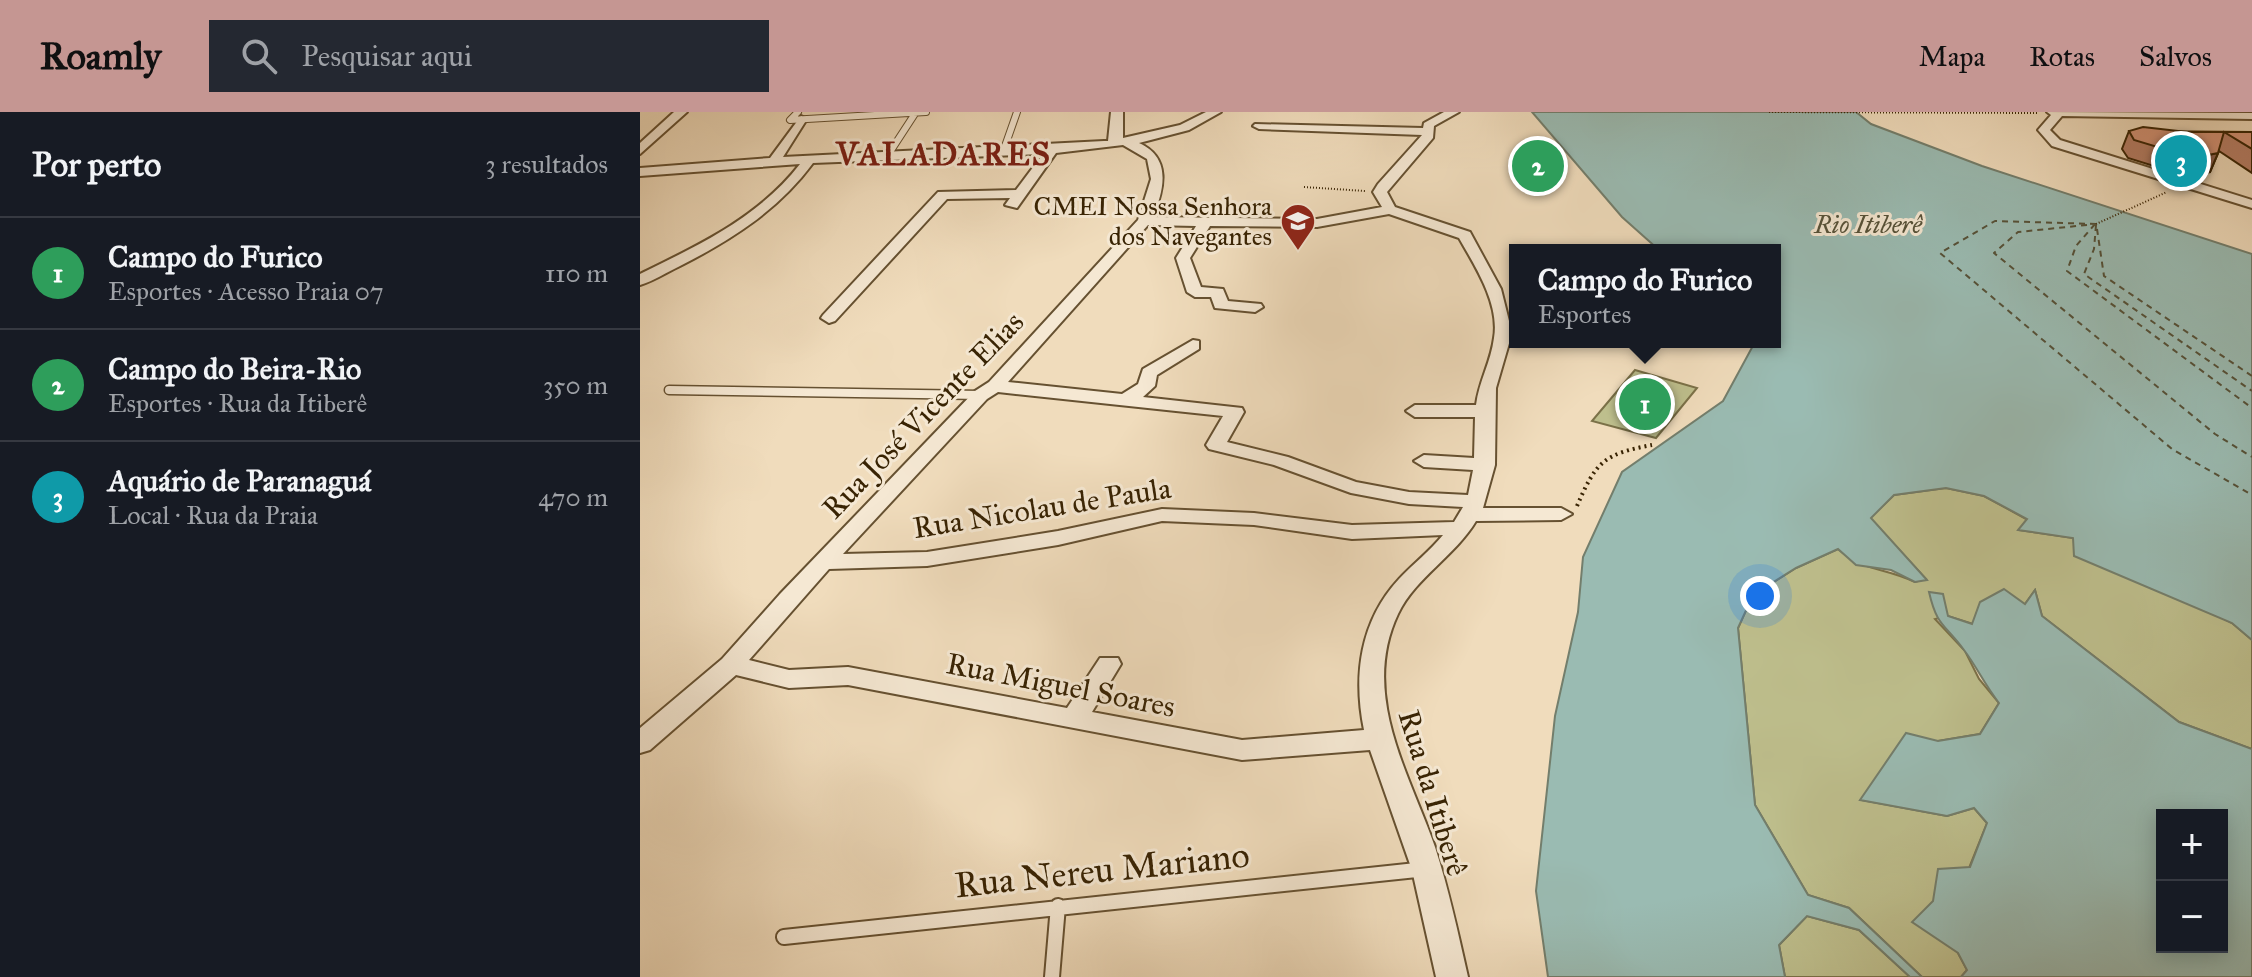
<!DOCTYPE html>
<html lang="pt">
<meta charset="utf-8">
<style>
body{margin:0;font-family:"IM FELL Great Primer",serif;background:#242831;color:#f1f3f6}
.controls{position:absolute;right:24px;bottom:24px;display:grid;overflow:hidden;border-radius:0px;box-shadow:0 4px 20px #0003}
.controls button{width:72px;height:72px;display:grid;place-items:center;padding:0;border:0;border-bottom:2px solid #363941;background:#171b24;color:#f1f3f6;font:40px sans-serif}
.you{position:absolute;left:1120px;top:484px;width:28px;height:28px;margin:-20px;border:6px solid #fff;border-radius:50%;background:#1a73e8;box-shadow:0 0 0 12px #1a73e833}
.badge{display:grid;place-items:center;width:52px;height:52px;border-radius:50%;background:#c59692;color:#fff;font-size:26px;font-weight:700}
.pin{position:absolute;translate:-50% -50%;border:4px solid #fff;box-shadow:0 2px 8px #0006}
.popup{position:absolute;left:869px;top:132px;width:272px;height:104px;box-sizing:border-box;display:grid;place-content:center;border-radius:0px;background:#171b24;filter:drop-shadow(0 2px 6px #0005);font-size:26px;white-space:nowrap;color:#9ea1a6}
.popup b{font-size:30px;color:#f1f3f6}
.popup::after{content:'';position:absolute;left:50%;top:100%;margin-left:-16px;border:16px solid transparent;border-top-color:#171b24}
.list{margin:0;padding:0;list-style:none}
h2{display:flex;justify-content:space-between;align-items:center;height:104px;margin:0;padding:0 32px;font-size:34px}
h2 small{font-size:26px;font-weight:400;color:#9ea1a6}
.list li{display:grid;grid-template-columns:52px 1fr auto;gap:24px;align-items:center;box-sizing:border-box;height:112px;padding:0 32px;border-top:2px solid #363941}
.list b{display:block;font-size:30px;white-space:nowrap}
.list p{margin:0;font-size:26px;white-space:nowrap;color:#9ea1a6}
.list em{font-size:26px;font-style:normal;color:#9ea1a6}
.icon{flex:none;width:44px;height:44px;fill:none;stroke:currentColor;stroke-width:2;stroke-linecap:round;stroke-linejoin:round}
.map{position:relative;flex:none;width:1612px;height:865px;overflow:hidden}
header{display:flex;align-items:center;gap:48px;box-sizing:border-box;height:112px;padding:0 40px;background:#c59692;color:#111}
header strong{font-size:38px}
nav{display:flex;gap:44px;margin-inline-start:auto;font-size:28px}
.search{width:560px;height:72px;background:#242831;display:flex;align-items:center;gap:20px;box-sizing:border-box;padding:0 28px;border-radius:0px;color:#9ea1a6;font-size:30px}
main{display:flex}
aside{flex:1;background:#171b24}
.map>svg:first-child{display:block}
</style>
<header>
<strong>Roamly</strong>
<div class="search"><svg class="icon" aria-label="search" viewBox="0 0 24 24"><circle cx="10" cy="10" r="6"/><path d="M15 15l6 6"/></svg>Pesquisar aqui</div>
<nav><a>Mapa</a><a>Rotas</a><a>Salvos</a></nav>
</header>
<main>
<aside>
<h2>Por perto<small>3 resultados</small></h2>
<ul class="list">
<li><span class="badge" style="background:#2e9e5b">1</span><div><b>Campo do Furico</b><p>Esportes · Acesso Praia 07</p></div><em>110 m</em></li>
<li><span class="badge" style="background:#2e9e5b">2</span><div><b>Campo do Beira-Rio</b><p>Esportes · Rua da Itiberê</p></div><em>350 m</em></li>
<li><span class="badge" style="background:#0f9aa8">3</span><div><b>Aquário de Paranaguá</b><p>Local · Rua da Praia</p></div><em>470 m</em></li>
</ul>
</aside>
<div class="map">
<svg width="1612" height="865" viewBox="0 0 1612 865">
<rect width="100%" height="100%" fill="#f0dcbc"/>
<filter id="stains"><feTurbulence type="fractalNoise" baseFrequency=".0025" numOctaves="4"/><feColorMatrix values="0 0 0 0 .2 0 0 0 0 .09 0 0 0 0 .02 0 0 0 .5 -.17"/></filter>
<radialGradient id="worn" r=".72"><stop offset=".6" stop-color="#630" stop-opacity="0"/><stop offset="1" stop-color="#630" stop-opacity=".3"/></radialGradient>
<!-- green -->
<path fill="#bebf8d" stroke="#7b7148" stroke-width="2" d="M 884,42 L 921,45 L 913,64 L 874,64 Z
M 995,258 L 1057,276 L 1016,326 L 952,309 Z
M 1306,376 L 1344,384 L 1388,408 L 1379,418 L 1433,426 L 1592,511 L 1612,528 L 1612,637 L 1539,610 L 1402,504 L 1395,478 L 1385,492 L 1333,512 L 1308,504 L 1295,507 L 1325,539 L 1339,567 L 1359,591 L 1340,622 L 1298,629 L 1221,688 L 1307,704 L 1334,696 L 1347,711 L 1329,756 L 1318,841 L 1327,858 L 1321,865 L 1282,865 L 1209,796 L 1168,783 L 1115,693 L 1098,516 L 1113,483 L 1156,456 L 1198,437 C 1224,460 1244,455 1275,470 L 1286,467 L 1230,406 L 1254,383 Z
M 1167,804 L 1219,818 L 1270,865 L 1145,865 L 1139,833 Z"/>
<!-- water -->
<path fill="#9abbb2" stroke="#737e6c" stroke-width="2" fill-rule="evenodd" d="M 892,0 L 1216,0 L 1231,12 L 1342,54 L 1612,142 L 1612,528 L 1592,511 L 1434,444 L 1433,426 L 1378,418 L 1387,407 L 1344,384 L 1306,376 L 1254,383 L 1231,406 L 1287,468 L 1275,470 L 1251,458 L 1216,453 L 1198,437 L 1156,456 L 1113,483 L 1098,516 L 1115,693 L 1168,783 L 1209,796 L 1282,865 L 1270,865 L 1219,818 L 1167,804 L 1139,833 L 1145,865 L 908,865 L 896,779 L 915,604 L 938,500 L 943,445 L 982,360 L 1083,289 L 1115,230 L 1135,230 L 1135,138 L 1019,138 L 982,105 Z
M 1364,477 L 1385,492 L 1395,478 L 1402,504 L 1539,610 L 1612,637 L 1612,865 L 1321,865 L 1327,858 L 1318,841 L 1272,810 L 1293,789 L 1298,757 L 1330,755 L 1347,711 L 1334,696 L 1307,704 L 1220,688 L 1266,621 L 1298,629 L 1340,622 L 1359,591 C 1344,572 1337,555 1324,538 C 1305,512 1297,515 1289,480 L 1303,482 L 1308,504 L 1332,512 L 1340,490 ZM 1582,703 L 1582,835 L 1522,835 L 1522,703 Z"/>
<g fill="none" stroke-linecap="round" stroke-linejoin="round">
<!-- ferry -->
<path stroke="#555138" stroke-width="2" stroke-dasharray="6 5" stroke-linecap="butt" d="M 1455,112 L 1436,134 L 1427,159 L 1612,296
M 1456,112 L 1355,109 L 1300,141 L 1532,337 L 1612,383
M 1447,113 L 1378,120 L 1354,141 L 1575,322 L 1612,345
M 1456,113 L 1454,137 L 1444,162 L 1612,279
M 1457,117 L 1464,164 L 1612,264"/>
<!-- service-far2 casing -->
<g stroke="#665131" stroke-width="8">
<path id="service-far2" d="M 158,0 L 150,8 L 286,0
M 364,37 L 377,0
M 248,43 L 276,0"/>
</g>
<!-- service-far1 casing -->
<g stroke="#665131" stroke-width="11">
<path id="service-far1" d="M 29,278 L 341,283"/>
</g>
<!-- service casing -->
<g stroke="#665131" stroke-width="18">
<path id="service" d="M 144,825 L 786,757
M 412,865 L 418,794"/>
</g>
<!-- minor casing -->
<g stroke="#665131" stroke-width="4">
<path id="minor" d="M 34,0 L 47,0 L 0,42 L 0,31 Z
M 471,0 L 483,0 L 483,26 L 540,13 L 566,0 L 581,0 L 549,18 L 499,31 C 532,46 524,77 513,105 L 677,107 L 742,95 L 733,80 L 738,72 L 782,23 L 619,17 L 613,14 L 615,12 L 783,16 L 784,11 L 804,0 L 819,0 L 794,14 L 793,26 L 747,80 L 755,95 L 830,120 L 861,177 L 872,221 L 856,276 L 855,353 L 843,396 L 921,396 L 932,402 L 921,408 L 836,409 C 815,444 775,466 758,502 C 720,582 769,661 795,735 C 809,778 818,821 828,865 L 796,865 L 772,758 L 730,638 L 602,648 L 208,573 L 149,576 L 96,563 L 10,638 L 0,641 L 0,616 L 82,547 L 140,482 L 335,279 L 349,270 L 498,108 L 511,67 L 507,47 L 483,33 L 416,41 L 377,96 L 365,93 L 370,86 L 307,87 L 195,209 L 189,211 L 181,206 L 183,203 L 298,80 L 376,78 L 403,42 L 173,51 C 138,98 93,127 40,154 C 27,160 14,169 0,173 L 0,162 C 59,133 119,105 160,52 L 0,64 L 0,56 L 130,46 L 161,4 L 167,7 L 143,45 L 464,29 L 468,29 ZM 749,102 L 819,126 C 835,154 860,192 854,226 C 851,250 839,269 836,293 L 775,293 L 766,299 L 775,305 L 835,305 L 834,346 L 784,343 L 774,349 L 784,355 L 833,358 L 828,383 L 769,380 L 716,370 L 648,345 L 587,330 L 604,300 L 602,296 L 503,285 L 515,274 L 517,263 L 559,237 L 559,229 L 553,228 L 503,257 L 498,272 L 482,282 L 368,270 L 508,113 L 556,114 L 536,146 L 547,180 L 555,185 L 571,185 L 575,196 L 615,200 L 623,195 L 621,192 L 588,189 L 583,177 L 561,175 L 550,146 L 570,114 L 677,115 ZM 358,280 L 583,304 L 566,333 L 569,337 L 634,353 L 711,381 L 769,392 L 823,395 L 814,410 L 712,413 L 614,401 L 522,397 L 418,419 L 287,440 L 203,442 L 347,287 ZM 522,409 L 614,413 L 712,427 L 803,423 C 790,439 773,452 759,467 C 720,509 713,564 724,618 L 602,628 L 452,600 L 481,552 L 478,546 L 460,546 L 427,596 L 208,555 L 149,558 L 109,548 L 189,457 L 287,454 L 418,433 Z
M 1407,0 L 1612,1 L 1612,7 L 1422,4 L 1410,18 L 1420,28 L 1612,88 L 1612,96 L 1412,34 L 1398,18 L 1411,3 Z"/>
</g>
<!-- path-far1 -->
<path stroke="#382303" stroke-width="2" stroke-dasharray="1 2" stroke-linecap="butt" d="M 1129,0 L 1398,1
M 664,75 L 725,79
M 1456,112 L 1527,80"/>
<!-- path -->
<path stroke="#382303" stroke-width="4" stroke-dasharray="2 4" stroke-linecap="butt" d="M 937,394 C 956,350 963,342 1012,333"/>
<!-- service-far2 -->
<use href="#service-far2" stroke="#f5e8d3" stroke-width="6"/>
<!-- service-far1 -->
<use href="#service-far1" stroke="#f5e8d3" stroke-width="8"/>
<!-- service -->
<use href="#service" stroke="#f5e8d3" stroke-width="14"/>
<!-- minor -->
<use href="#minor" fill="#f5e8d3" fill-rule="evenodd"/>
</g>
<!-- wall -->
<path fill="#b77f67" stroke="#382303" stroke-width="2" d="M 1489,19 L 1612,20 L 1612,61 L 1579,39 L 1570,60 L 1546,64 L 1488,46 L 1482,37 Z"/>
<!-- shaded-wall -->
<path fill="#956854" stroke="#382303" stroke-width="2" d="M 1578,41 L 1570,60 L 1546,64 L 1554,46 Z"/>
<!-- building -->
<path fill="#d59478" stroke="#382303" stroke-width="2" d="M 1503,15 L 1547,20 L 1612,20 L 1612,37 L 1584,20 L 1578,41 L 1554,46 L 1494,28 L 1489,19 Z"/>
<!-- icons -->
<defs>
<g id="school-pin" transform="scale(1.8)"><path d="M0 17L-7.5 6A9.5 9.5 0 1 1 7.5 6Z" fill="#8f2418" stroke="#f5e8d3"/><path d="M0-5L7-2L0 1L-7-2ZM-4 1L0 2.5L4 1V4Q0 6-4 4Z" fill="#fff"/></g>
</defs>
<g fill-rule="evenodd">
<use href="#school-pin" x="658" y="109"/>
</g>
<g text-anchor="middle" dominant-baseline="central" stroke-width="6" stroke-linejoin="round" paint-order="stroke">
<!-- far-poi labels -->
<g font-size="26" fill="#382303" stroke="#f5e8d3" text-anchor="end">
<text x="632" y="94">CMEI Nossa Senhora<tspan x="632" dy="30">dos Navegantes</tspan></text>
</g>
<!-- far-water labels -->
<g font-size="26" font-style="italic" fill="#555138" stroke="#f5e8d3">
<text x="1228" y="112">Rio Itiberê</text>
</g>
<!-- street labels -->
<g font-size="30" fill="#382303" stroke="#f5e8d3">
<text transform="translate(283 303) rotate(-46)">Rua José Vicente Elias</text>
<text transform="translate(402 396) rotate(-9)">Rua Nicolau de Paula</text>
<text transform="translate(421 573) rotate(11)">Rua Miguel Soares</text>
<text transform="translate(793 681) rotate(73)">Rua da Itiberê</text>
</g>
<!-- far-district labels -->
<g font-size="32" font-weight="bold" letter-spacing="2" fill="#7a1f14" stroke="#f5e8d3">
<text x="304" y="42">VALADARES</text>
</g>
<!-- near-street labels -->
<g font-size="36" fill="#382303" stroke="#f5e8d3">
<text transform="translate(462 758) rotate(-6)">Rua Nereu Mariano</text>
</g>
</g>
<rect width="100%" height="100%" filter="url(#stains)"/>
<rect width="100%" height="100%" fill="url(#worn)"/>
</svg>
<div class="controls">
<button>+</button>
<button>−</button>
</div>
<div class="you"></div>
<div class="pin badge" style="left:1005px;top:292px;background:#2e9e5b">1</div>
<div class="popup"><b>Campo do Furico</b>Esportes</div>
<div class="pin badge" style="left:898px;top:54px;background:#2e9e5b">2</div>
<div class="pin badge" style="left:1541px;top:49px;background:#0f9aa8">3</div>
</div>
</main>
